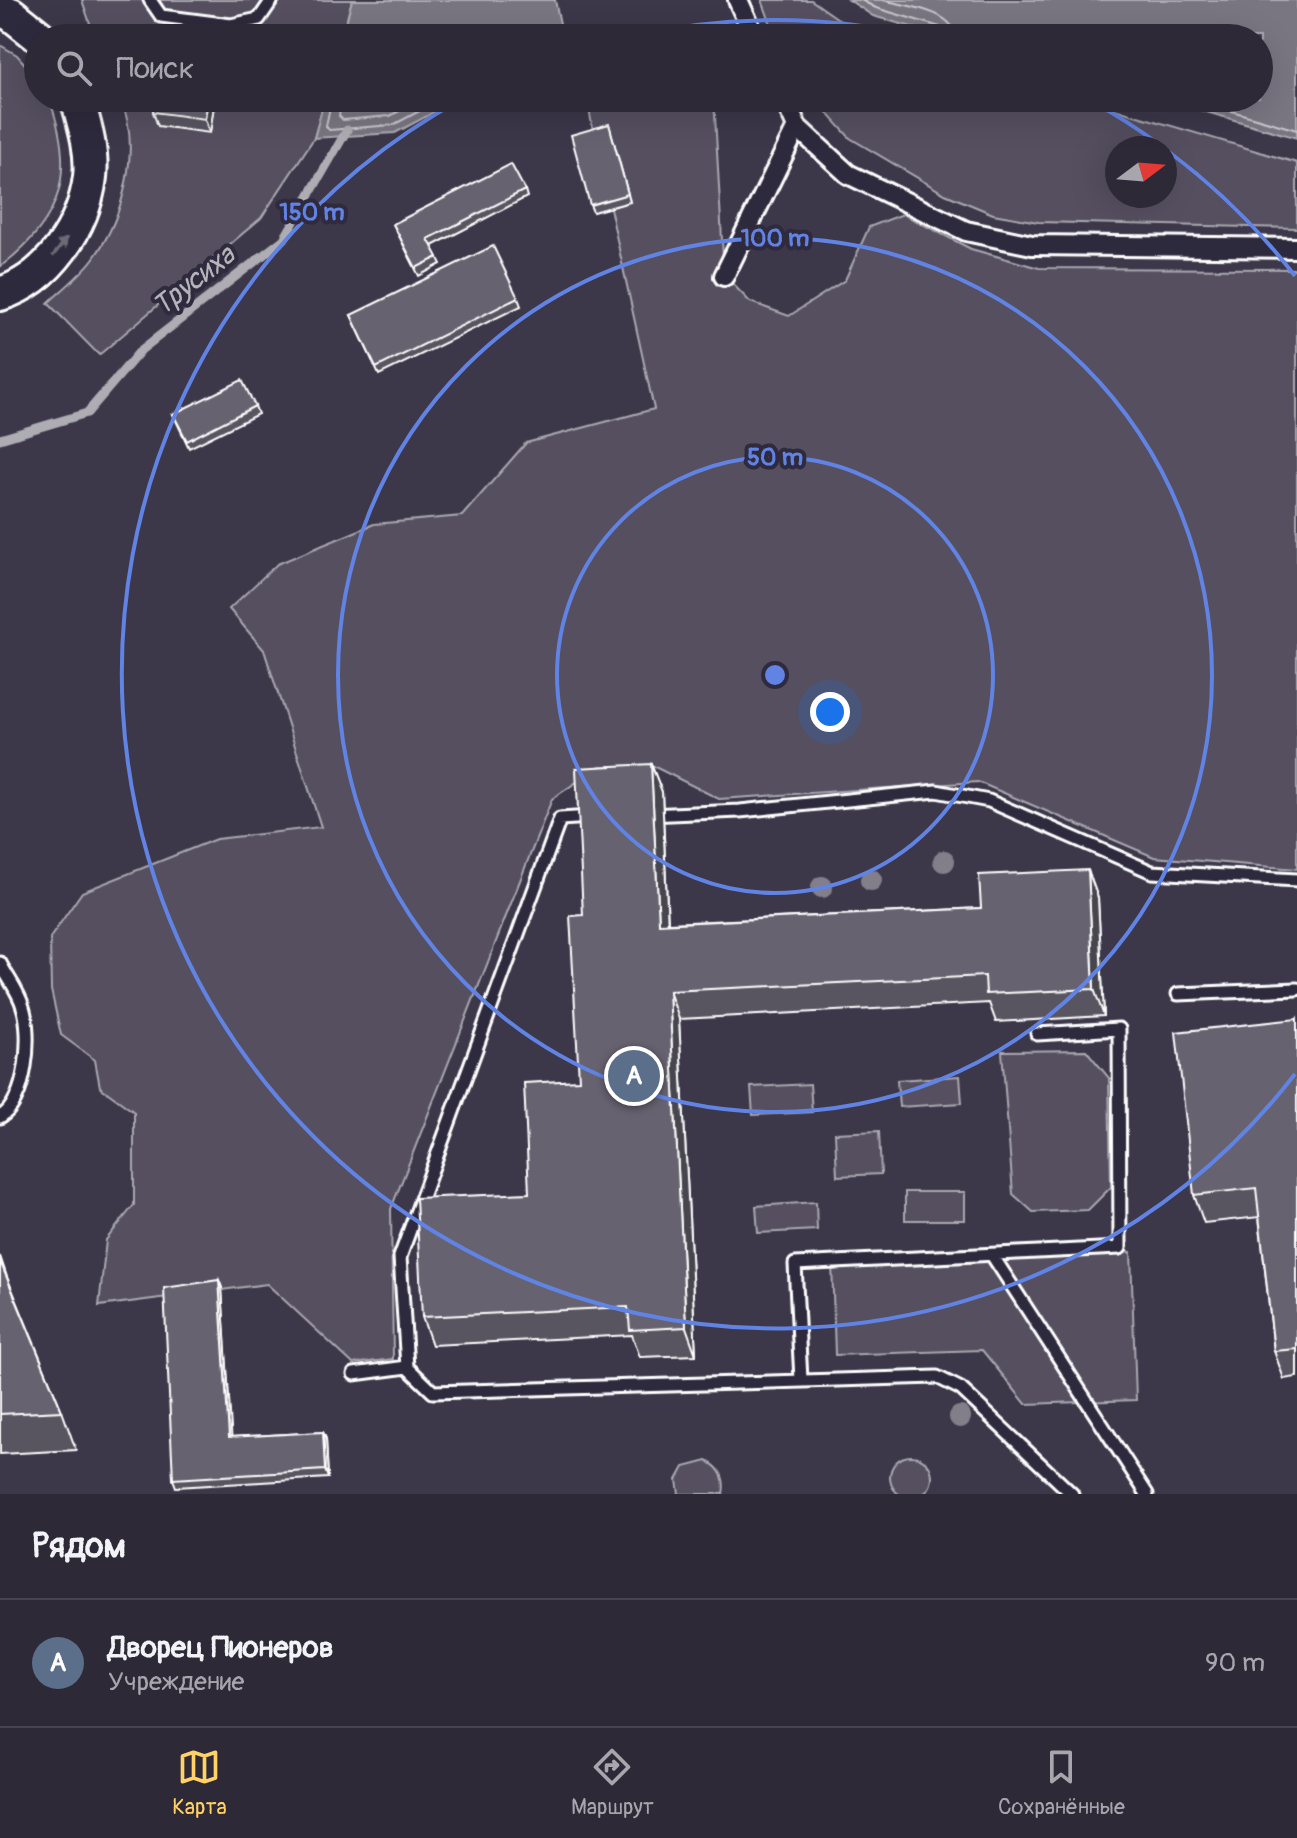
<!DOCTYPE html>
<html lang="ru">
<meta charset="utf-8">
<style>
body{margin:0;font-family:Pangolin,sans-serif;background:#35313f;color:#f1f3f6}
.compass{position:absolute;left:1105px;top:136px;width:72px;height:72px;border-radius:50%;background:#2d2937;box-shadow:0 8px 32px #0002;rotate:74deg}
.you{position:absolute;left:830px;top:712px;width:28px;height:28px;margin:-20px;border:6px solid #fff;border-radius:50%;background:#1a73e8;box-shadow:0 0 0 12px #1a73e833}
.badge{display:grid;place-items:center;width:52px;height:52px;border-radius:50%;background:#ffd166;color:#fff;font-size:26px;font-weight:700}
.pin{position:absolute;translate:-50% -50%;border:4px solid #fff;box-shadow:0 2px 8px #0006}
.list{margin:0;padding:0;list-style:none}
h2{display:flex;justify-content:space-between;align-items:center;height:104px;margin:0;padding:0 32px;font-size:34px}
h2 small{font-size:26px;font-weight:400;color:#a7a6ad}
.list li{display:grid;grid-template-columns:52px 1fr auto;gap:24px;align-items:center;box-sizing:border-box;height:128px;padding:0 32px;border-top:2px solid #484552}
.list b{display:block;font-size:30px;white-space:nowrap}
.list p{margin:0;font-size:26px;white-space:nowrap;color:#a7a6ad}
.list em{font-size:26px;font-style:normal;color:#a7a6ad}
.icon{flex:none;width:44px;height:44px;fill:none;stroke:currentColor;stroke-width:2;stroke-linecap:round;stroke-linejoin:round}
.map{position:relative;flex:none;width:1297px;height:1494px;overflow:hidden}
.search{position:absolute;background:#2d2937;box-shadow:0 8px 32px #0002;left:24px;right:24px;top:24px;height:88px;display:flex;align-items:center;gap:20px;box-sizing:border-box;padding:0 28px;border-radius:44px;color:#a7a6ad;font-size:30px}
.sheet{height:232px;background:#2d2937}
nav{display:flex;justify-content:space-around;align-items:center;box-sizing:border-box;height:112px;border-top:2px solid #484552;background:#2d2937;font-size:22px;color:#a7a6ad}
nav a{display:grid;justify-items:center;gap:4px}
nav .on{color:#ffd166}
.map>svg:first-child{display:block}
</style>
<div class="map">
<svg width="1297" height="1494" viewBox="0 0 1297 1494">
<rect width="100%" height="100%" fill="#3c3749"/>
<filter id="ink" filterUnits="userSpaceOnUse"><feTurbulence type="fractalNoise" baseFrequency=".0125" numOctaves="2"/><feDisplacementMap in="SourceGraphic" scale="16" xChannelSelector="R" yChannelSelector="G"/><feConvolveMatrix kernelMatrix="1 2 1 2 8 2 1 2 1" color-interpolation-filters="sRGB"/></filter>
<g filter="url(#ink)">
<!-- green -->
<path fill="#555060" stroke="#aaa8b0" stroke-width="2" fill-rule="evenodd" d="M 82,0 L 352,0 L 342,38 L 95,38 Z
M 762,0 L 811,0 L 857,32 L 876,38 L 776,38 Z
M 0,45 L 17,55 L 38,79 L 38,98 L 49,98 C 76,172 63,219 0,267 Z
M 120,98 L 325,98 L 314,138 L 261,218 L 99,355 L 48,303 C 63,289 81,275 93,259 C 124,217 142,146 120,98 Z
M 587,98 L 714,98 L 724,275 L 750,302 L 789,316 L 845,280 L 869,227 L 903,214 L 971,249 L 1039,268 L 1297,269 L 1297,869 L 1154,857 L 978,782 L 719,799 L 655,767 L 600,766 L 552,799 L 391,1209 L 393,1359 L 353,1364 L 267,1284 L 99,1306 L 106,1240 L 134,1205 L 134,1112 L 100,1087 L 95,1060 L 61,1035 L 51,990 L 50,938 L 82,892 L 216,839 L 321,827 L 264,650 L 229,609 L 277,564 L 374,524 L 462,516 L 526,443 L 654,409 L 610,208 L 630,201 L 611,132 L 594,136 Z
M 814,98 L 1077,98 L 1297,163 L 1297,228 L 1038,222 L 993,214 L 945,194 L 850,138 ZM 1117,148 L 1165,148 L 1165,196 L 1117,196 Z
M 1086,1050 L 1109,1078 L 1111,1187 L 1088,1210 L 1033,1212 L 1013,1194 L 1002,1051 Z
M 960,1076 L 962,1103 L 899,1107 L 897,1080 Z
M 810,1084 L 812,1112 L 753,1115 L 751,1087 Z
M 879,1131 L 881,1174 L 837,1176 L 835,1133 Z
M 905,1192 L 965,1192 L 965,1220 L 905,1220 Z
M 816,1202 L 817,1230 L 758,1233 L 756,1206 Z
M 1131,1252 L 1136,1400 L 1026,1404 L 982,1350 L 835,1355 L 832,1262 Z
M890 1477a21 21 0 1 1 42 0a21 21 0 1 1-42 0Z
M 707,1461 C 721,1468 726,1479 723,1494 L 679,1494 L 677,1480 L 684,1467 Z"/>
<!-- water -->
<path fill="#797682" stroke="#afadb4" stroke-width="2" d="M 352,0 L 555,0 L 563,38 L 342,38 Z
M 849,0 L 1297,0 L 1297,138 L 1158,98 L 1259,98 L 1259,38 L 950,38 L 873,16 Z
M 325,98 L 461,98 L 395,133 L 314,138 Z"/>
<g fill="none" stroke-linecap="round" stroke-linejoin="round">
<!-- shore -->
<path stroke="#c9c8cd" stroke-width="2" d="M 861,0 L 876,8 L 940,27 L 946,38
M 883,0 C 905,6 954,10 956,38
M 332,98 L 326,126 L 329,130 L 393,125 L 444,98
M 342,98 L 339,116 L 343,120 L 390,116 L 423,98
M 1187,98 L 1297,130"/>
<!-- stream -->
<path stroke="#afadb4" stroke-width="9" d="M 0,439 L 87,413 L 141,350 L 284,239 L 347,130"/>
<!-- service casing -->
<g stroke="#fff" stroke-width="17">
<path id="service" d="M 150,0 L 161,16 L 231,25 L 259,19 L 272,0
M 189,38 L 190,20
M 648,815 L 740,811 L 936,791 L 989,801 L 1152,872 L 1297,880
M 591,817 L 560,819 L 400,1257 L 407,1367 L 433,1392 L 937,1377 L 961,1389 L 1072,1494
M 0,963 C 7,977 19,992 23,1007 C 32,1034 27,1102 0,1117
M 1178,994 L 1297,989
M 992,1255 L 1147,1494
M 354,1374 L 407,1367
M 801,1380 L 795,1264 L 1120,1248 L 1119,1029 L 1037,1034"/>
</g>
<!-- pedestrian casing -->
<g stroke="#fff" stroke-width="24">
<path id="pedestrian" d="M 738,0 L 755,38
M 784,98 L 797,127 L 848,174 L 966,231 L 1032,245 L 1297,248
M 724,276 L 797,127"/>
</g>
<!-- secondary casing -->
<g stroke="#fff" stroke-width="38">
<path id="secondary" d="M 0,10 L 11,14 L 41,38
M 0,294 C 49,279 84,226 90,177 C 93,151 84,123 77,98"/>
</g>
<!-- service -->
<use href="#service" stroke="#2f2a3d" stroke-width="11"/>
<!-- pedestrian -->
<use href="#pedestrian" stroke="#2f2a3d" stroke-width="18"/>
<!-- secondary -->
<use href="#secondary" stroke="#2f2a3d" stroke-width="32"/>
</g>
<!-- trees -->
<g fill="#827e8a">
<circle cx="944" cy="861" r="11"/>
<circle cx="871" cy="880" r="11"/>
<circle cx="822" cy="887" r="11"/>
<circle cx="960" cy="1417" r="11"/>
</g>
<!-- wall -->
<path fill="#585460" stroke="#fff" stroke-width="2" d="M 215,98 L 210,133 L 158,126 L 153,112 Z
M 609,124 L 630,202 L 593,212 L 590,205 Z
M 525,190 L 527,197 L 432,246 L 441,264 L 419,276 L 393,224 Z
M 518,298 L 521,306 L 379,375 L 351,315 Z
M 255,406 L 258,414 L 189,448 L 173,414 Z
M 651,764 L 662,792 L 668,923 L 981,908 L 1098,898 L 1104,1016 L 996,1022 L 989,1003 L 679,1019 L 696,1355 L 640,1357 L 632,1335 L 432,1345 L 422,1317 L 529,1193 L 579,1080 L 583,915 Z
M 1297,1019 L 1297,1377 L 1284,1379 L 1274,1351 L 1259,1217 L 1204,1223 L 1194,1195 Z
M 0,1256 L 7,1277 L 62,1411 L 76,1450 L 0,1454 Z
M 219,1280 L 222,1288 L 231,1437 L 323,1432 L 326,1439 L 328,1478 L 176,1487 L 173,1479 Z"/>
<!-- shaded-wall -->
<path fill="#47454e" stroke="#fff" stroke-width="2" d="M 208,98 L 215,98 L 210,133 L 205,119 Z
M 651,764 L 662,792 L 669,951 L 659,924 Z
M 1088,870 L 1098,898 L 1104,1016 L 1094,989 Z
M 669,991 L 679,1019 L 696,1355 L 686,1327 Z
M 219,1280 L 222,1288 L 232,1445 L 229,1437 Z
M 323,1432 L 326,1439 L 328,1478 L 325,1470 Z"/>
<!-- building -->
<path fill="#666270" stroke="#fff" stroke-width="2" d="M 154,98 L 208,98 L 205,119 L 153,112 Z
M 609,124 L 628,194 L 590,205 L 571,135 Z
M 511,164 L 525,190 L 428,239 L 438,257 L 416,268 L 393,224 Z
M 493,246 L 518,298 L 376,368 L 351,315 Z
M 242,380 L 255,406 L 187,441 L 173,414 Z
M 651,764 L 659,924 L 981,908 L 979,875 L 1088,870 L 1094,989 L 986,994 L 985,976 L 669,991 L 686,1327 L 630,1330 L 628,1307 L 422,1317 L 416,1198 L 529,1193 L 524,1083 L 579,1080 L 570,916 L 583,915 L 576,768 Z
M 1297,1019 L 1297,1349 L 1274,1351 L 1256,1188 L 1194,1195 L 1176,1032 Z
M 0,1261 L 62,1411 L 0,1414 Z
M 219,1280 L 229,1437 L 323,1432 L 325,1470 L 173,1479 L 164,1288 Z"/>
<!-- one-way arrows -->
<defs><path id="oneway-solid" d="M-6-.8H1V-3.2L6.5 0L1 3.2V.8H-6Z" transform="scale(2)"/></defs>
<use fill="#6d6a77" href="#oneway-solid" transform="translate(60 247) rotate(-52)"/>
</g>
<!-- distance rings -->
<g fill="none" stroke="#6183e4" stroke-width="4">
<circle cx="775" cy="675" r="218"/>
<circle cx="775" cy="675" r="437"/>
<path d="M1295 1074A655 655 0 1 1 462 99M628 37A655 655 0 0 1 922 37M1088 99A655 655 0 0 1 1160 145M1169 152A655 655 0 0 1 1295 276"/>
</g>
<g text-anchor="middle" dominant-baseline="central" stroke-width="8" stroke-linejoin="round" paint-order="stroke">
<!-- water labels -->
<g font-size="28" font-style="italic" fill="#b5b4ba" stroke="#2f2a3d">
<text transform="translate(194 281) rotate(-38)">Трусиха</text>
</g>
</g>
<circle cx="775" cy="675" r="12" fill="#6183e4" stroke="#2f2a3d" stroke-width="4"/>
<g font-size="24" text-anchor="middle" font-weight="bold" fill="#6183e4" stroke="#2f2a3d" stroke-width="8" stroke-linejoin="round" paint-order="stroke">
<text x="312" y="220">150 m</text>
<text x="775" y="246">100 m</text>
<text x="775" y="465">50 m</text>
</g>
</svg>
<svg class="compass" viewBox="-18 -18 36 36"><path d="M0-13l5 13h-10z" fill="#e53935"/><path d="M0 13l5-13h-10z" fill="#a7a6ad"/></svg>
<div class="you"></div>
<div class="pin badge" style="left:634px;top:1076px;background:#5c6f8a">A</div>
<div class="search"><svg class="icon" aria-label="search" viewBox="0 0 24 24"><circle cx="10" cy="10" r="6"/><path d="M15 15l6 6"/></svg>Поиск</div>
</div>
<section class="sheet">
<h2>Рядом<small></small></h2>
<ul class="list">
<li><span class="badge" style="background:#5c6f8a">A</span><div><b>Дворец Пионеров</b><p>Учреждение</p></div><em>90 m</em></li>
</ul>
</section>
<nav>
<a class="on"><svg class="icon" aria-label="map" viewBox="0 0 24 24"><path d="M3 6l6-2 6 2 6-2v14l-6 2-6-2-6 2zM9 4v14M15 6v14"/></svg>Карта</a>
<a><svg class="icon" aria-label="directions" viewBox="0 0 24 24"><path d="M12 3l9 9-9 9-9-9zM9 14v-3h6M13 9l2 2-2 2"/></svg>Маршрут</a>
<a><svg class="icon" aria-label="saved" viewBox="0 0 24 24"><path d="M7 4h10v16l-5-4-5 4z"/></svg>Сохранённые</a>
</nav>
